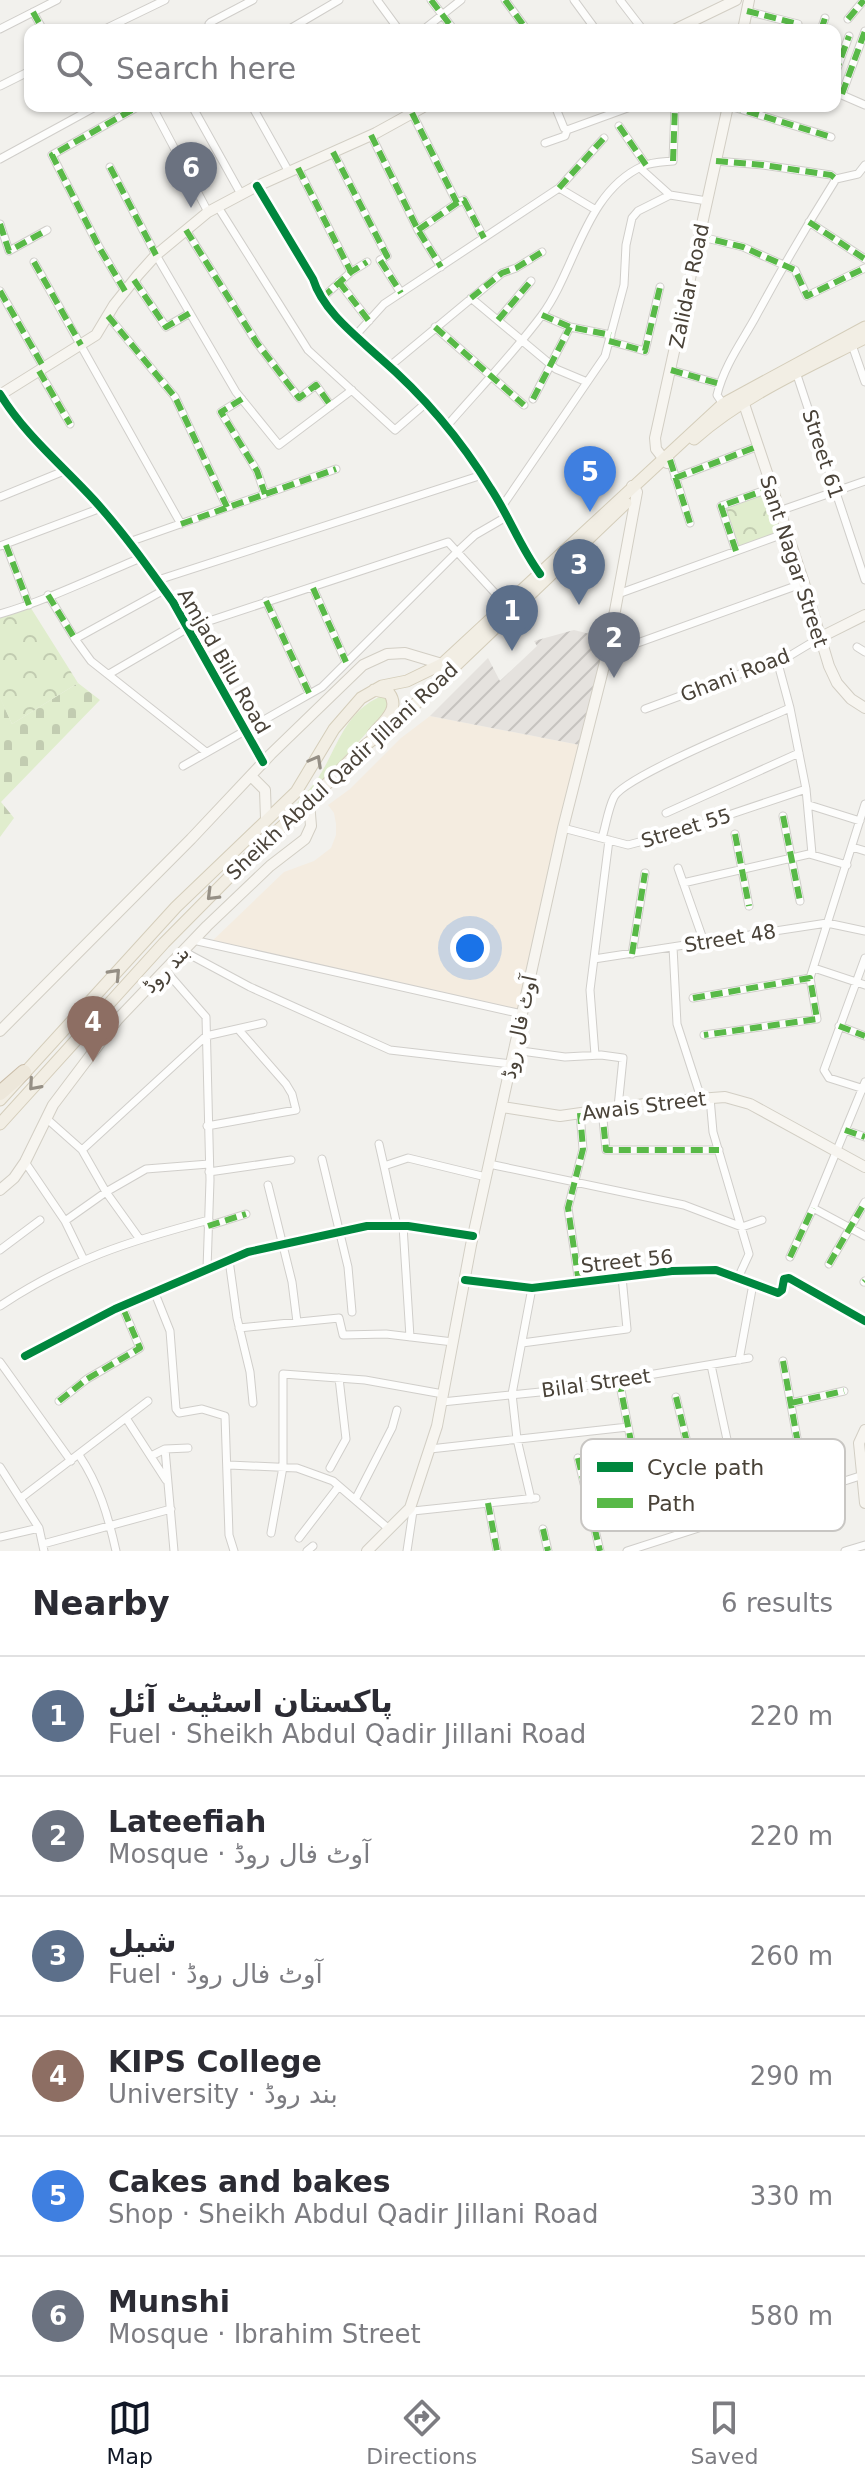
<!DOCTYPE html>
<meta charset="utf-8">
<style>
body{margin:0;font-family:"DejaVu Sans",Cairo,sans-serif;background:#f7f7f7;color:#2b2b33}
.you{position:absolute;left:470px;top:948px;width:28px;height:28px;margin:-20px;border:6px solid #fff;border-radius:50%;background:#1a73e8;box-shadow:0 0 0 12px #1a73e833}
.badge{display:grid;place-items:center;width:52px;height:52px;border-radius:50%;background:#111827;color:#fff;font-size:26px;font-weight:700}
.pin{position:absolute;translate:-50% -66px;filter:drop-shadow(0 2px 4px #0008)}
.pin::after{content:'';position:absolute;top:42px;width:28px;height:24px;background:inherit;clip-path:polygon(0 0,100% 0,50% 100%)}
.list{margin:0;padding:0;list-style:none}
h2{display:flex;justify-content:space-between;align-items:center;height:104px;margin:0;padding:0 32px;font-size:34px}
h2 small{font-size:26px;font-weight:400;color:#7c7c81}
.list li{display:grid;grid-template-columns:52px 1fr auto;gap:24px;align-items:center;box-sizing:border-box;height:120px;padding:0 32px;border-top:2px solid #e1e1e2}
.list b{display:block;font-size:30px;white-space:nowrap}
.list p{margin:0;font-size:26px;white-space:nowrap;color:#7c7c81}
.list em{font-size:26px;font-style:normal;color:#7c7c81}
.icon{flex:none;width:44px;height:44px;fill:none;stroke:currentColor;stroke-width:2;stroke-linecap:round;stroke-linejoin:round}
.map{position:relative;flex:none;width:865px;height:1551px;overflow:hidden}
.search{position:absolute;background:#fff;box-shadow:0 2px 6px #0004;left:24px;right:24px;top:24px;height:88px;display:flex;align-items:center;gap:20px;box-sizing:border-box;padding:0 28px;border-radius:16px;color:#7c7c81;font-size:30px}
.sheet{height:824px;background:#fff}
nav{display:flex;justify-content:space-around;align-items:center;box-sizing:border-box;height:112px;border-top:2px solid #e1e1e2;background:#fff;font-size:22px;color:#7c7c81}
nav a{display:grid;justify-items:center;gap:4px}
nav .on{color:#111827}
.map>svg:first-child{display:block}
</style>
<div class="map">
<svg width="865" height="1551" viewBox="0 0 865 1551">
<defs>
<pattern id="industrial-furrows" width="10" height="10" patternUnits="userSpaceOnUse" patternTransform="scale(2)"><rect width="10" height="10" fill="#e5e2de"/><path d="M-1 1l2-2M0 10L10 0M9 11l2-2" fill="none" stroke="#c6c3bf"/></pattern>
<pattern id="cemetery-stones" width="16" height="16" patternUnits="userSpaceOnUse" patternTransform="scale(2)"><rect width="16" height="16" fill="#e0edcd"/><path d="M2 7V4a2 2 0 0 1 4 0v3zM10 15v-3a2 2 0 0 1 4 0v3z" fill="#c2ccb1"/></pattern>
<pattern id="park-crowns" width="20" height="18" patternUnits="userSpaceOnUse" patternTransform="scale(2)"><rect width="20" height="18" fill="#e0edcd"/><path d="M2 6a3 3 0 1 1 6 0M12 15a3 3 0 1 1 6 0" fill="none" stroke="#c2ccb1"/></pattern>
</defs>
<rect width="100%" height="100%" fill="#f2f1ed"/>
<!-- commercial -->
<path fill="#f4ece0" d="M 430,716 L 585,746 L 522,1014 L 209,944 L 284,872 L 314,861 L 331,848 L 336,835 L 336,824 L 334,813 L 328,805 L 350,789 L 401,738 Z"/>
<!-- industrial -->
<path fill="url(#industrial-furrows)" d="M 574,630 L 610,639 L 585,746 L 430,716 L 488,658 L 500,681 L 537,646 L 534,641 Z"/>
<!-- grass -->
<path fill="#e0edcd" d="M 381,696 L 388,699 L 390,705 L 384,714 L 325,778 L 291,810 C 299,800 309,791 316,781 C 338,749 342,714 381,696 Z"/>
<!-- cemetery -->
<path fill="url(#cemetery-stones)" d="M 78,683 L 100,700 L 1,802 L 14,818 L 0,837 L 0,697 L 12,724 Z"/>
<!-- park -->
<path fill="url(#park-crowns)" d="M 771,488 L 786,533 L 736,551 L 721,506 Z
M 29,605 L 78,683 L 12,724 L 0,698 L 0,615 Z"/>
<g fill="none" stroke-linecap="round" stroke-linejoin="round">
<!-- street casing -->
<g stroke="#d0ceca" stroke-width="9">
<path id="street" d="M 377,0 L 399,30
M 431,0 L 454,30
M 505,0 L 527,30
M 574,0 L 596,30
M 620,0 L 643,30
M 747,11 L 798,24
M 33,12 L 43,30
M 848,19 L 864,0
M 0,29 L 57,0
M 103,30 L 165,0
M 211,30 L 209,24 L 211,22 L 253,0
M 288,30 L 339,0
M 423,30 L 461,0
M 821,30 L 825,18
M 835,74 L 849,36
M 0,86 L 30,71
M 835,92 L 865,105
M 842,94 L 865,31
M 152,106 L 208,212
M 192,106 L 241,194
M 252,106 L 289,172
M 555,106 L 564,128 L 567,130
M 730,106 L 831,137
M 412,113 L 457,203 L 464,200 L 484,238
M 619,126 L 646,165
M 371,135 L 418,230 L 441,267
M 545,143 L 565,136 L 567,130 L 633,106
M 333,152 L 387,256 L 380,260 L 401,293
M 0,159 L 97,106
M 716,161 L 763,165 L 831,175 L 836,179
M 110,167 L 156,255 L 236,392 L 279,445 L 352,390
M 298,168 L 351,272
M 640,168 L 670,195 L 707,201
M 257,186 L 313,279 C 323,311 356,336 380,358 C 423,395 461,440 491,489 C 509,516 520,547 540,574
M 559,188 L 596,210
M 218,207 L 308,350 L 395,430 L 426,403
M 809,222 L 865,259
M 0,224 L 9,251 L 47,230
M 186,230 L 257,343 L 299,398 L 316,385 L 331,406
M 418,230 L 457,203
M 698,236 L 743,247 L 795,270 L 807,296 L 865,268
M 34,262 L 181,524
M 134,280 L 166,327 L 190,313
M 339,282 L 369,321
M 0,291 L 44,368
M 125,291 L 99,247 L 52,155 L 139,106
M 322,298 L 351,272 L 367,262
M 471,298 L 556,369 L 587,382
M 542,315 L 570,327 L 611,335
M 108,316 L 175,397 L 227,507
M 498,320 L 531,281
M 435,327 L 524,405
M 355,336 L 384,304 L 559,188 L 604,138
M 609,341 L 645,351 L 660,287
M 852,345 L 865,382
M 390,366 L 502,273 L 516,268 L 542,252
M 671,370 L 720,384
M 39,371 L 70,424
M 796,372 L 865,580
M 242,399 L 221,412 L 257,471 L 265,494
M 533,399 L 570,327
M 723,404 L 717,395 C 724,366 741,343 755,318 C 781,270 807,225 836,179 L 858,174 L 865,165
M 446,427 C 478,390 513,354 542,315 C 576,269 585,192 643,166 C 652,162 663,162 673,161 L 675,106
M 670,460 L 690,523
M 675,478 L 756,447
M 0,497 L 64,471
M 501,508 L 605,356 L 624,285 L 626,245 L 632,218 L 638,211 L 670,195
M 779,511 L 865,481
M 129,542 L 336,469
M 6,545 L 29,605
M 0,546 L 101,508
M 736,551 L 721,506 L 771,488
M 158,580 L 482,475
M 313,588 L 346,662
M 164,590 L 75,639 L 91,661 L 206,752
M 618,594 L 786,533
M 48,595 L 75,639
M 266,601 L 309,693
M 0,614 C 48,600 94,577 141,558
M 857,647 L 865,652
M 607,654 L 804,583
M 777,660 L 790,708
M 109,674 L 188,628 L 448,542 L 506,605
M 645,709 L 791,655 L 821,637
M 183,766 L 322,687 L 458,551 L 475,535 L 506,517
M 809,805 L 860,821
M 666,813 L 799,753
M 783,816 L 800,901
M 563,828 L 628,845 L 681,831 L 806,789
M 735,834 L 749,906
M 602,838 C 606,825 608,809 614,797 C 625,776 761,721 790,708 L 806,789 L 812,854
M 852,847 L 865,851
M 678,868 L 704,942
M 683,883 L 809,854 L 847,865
M 193,940 L 522,1014
M 673,947 L 677,1024 L 701,1098
M 183,951 L 250,987 L 390,1050 L 511,1064
M 632,954 L 645,873
M 594,959 L 827,923 L 865,931
M 814,968 L 865,985
M 165,970 L 206,1017 L 210,1180 L 207,1269
M 693,998 L 810,978
M 839,1026 L 865,1036
M 704,1035 L 817,1019 L 810,978 L 865,804
M 514,1050 L 565,1057 L 601,1055 L 623,1058 L 618,1107
M 595,1055 L 590,990 L 609,840
M 865,1082 L 813,1208 L 865,1236
M 864,1089 L 829,1078 L 824,1070 L 865,958
M 710,1098 L 713,1132 L 749,1254 L 738,1278
M 602,1109 L 606,1150 L 719,1150
M 46,1118 L 82,1150 L 106,1192 L 139,1238
M 207,1126 L 296,1110 L 292,1094 L 286,1084 L 238,1029
M 845,1130 L 865,1137
M 379,1144 L 384,1166
M 82,1150 L 206,1036 L 263,1023
M 322,1159 L 348,1267 L 352,1312
M 25,1162 L 65,1221 L 83,1258
M 489,1164 L 684,1205 L 742,1227 L 762,1220
M 209,1172 L 291,1160
M 268,1185 L 292,1282 L 297,1322
M 65,1221 L 106,1192 L 146,1169 L 209,1164
M 208,1226 L 246,1214
M 397,1226 L 384,1166 L 408,1158 L 486,1177
M 403,1226 L 410,1337
M 0,1250 L 40,1220
M 790,1257 L 813,1208
M 229,1260 L 237,1318 L 250,1372 L 253,1403
M 829,1264 L 865,1202
M 465,1280 L 532,1288 L 672,1271 L 716,1270 L 778,1293 L 782,1290 L 784,1279 L 789,1278 L 865,1321
M 864,1282 L 865,1281
M 579,1283 L 568,1208 L 583,1149 L 580,1113
M 154,1291 L 170,1331 L 176,1409 L 179,1413 L 202,1409 L 225,1416 L 229,1535 L 234,1551
M 0,1306 C 69,1260 129,1241 209,1220
M 239,1328 L 339,1318 L 343,1335 L 386,1334 L 453,1342
M 522,1343 L 627,1329 L 622,1277
M 25,1356 L 115,1309 L 248,1252 L 367,1226 L 408,1226 L 473,1236
M 739,1360 L 753,1284
M 783,1361 L 807,1493
M 0,1362 L 71,1461
M 711,1365 L 743,1514
M 619,1380 L 644,1508
M 676,1397 L 707,1525
M 59,1401 L 87,1379 L 140,1348 L 122,1306
M 442,1402 L 560,1390 L 749,1358
M 791,1403 L 844,1391
M 126,1418 L 166,1480
M 165,1449 L 174,1551
M 430,1449 L 628,1427
M 79,1455 C 99,1485 108,1515 116,1551
M 151,1456 L 165,1449 L 188,1448
M 578,1458 L 600,1551
M 229,1465 L 297,1468 L 333,1481 L 389,1529
M 0,1467 L 39,1528 L 44,1551
M 330,1468 L 346,1439 L 339,1378
M 21,1498 L 148,1401
M 356,1498 L 392,1428 L 397,1410
M 531,1499 L 517,1439 L 512,1394 L 532,1288
M 488,1503 L 497,1551
M 410,1508 L 413,1511 L 536,1498
M 543,1529 L 548,1551
M 271,1533 L 283,1467 L 283,1374 L 365,1380 L 443,1394
M 0,1537 L 39,1528
M 299,1538 L 339,1486
M 43,1544 L 171,1509
M 307,1551 L 313,1546
M 407,1551 L 413,1511
M 627,1551 L 860,1476
M 845,1551 L 865,1545"/>
</g>
<!-- secondary casing -->
<g stroke="#d2cec4" stroke-width="12">
<path id="secondary" d="M 674,30 L 736,0
M 743,30 L 749,0
M 0,394 C 26,436 61,464 94,500 C 123,532 148,567 173,602 L 263,762
M 0,395 L 96,335 L 114,305 L 138,275 L 156,255 L 208,212 L 255,187 L 376,133 L 425,106
M 743,401 L 804,583 L 829,666 L 837,683 L 851,699 L 865,708
M 667,463 L 656,449 L 655,438 L 728,106
M 821,637 L 865,615
M 251,776 L 265,790 L 266,819
M 0,1031 L 191,839 L 271,754 L 363,665 L 387,654 L 405,653 L 442,664
M 502,1107 L 560,1116 L 659,1102 L 725,1097 L 750,1104 L 865,1167
M 0,1190 L 14,1178 L 25,1162 L 53,1105 L 118,1019 L 207,926 L 270,866 L 305,839 L 311,826 L 309,802
M 865,1430 L 859,1443 L 865,1503
M 367,1551 L 410,1508 L 437,1426 L 471,1245 L 563,828 L 607,654 L 637,492 L 632,486"/>
</g>
<!-- primary casing -->
<g stroke="#d4cdba" stroke-width="13">
<path id="primary" d="M 694,439 C 744,395 806,368 865,338
M 373,734 C 383,722 401,709 389,693 L 374,690
M 0,1100 L 176,907 L 296,792 L 334,729 L 361,698 L 382,686 L 407,681 L 442,664 L 723,404 L 865,327
M 0,1124 L 164,943 L 257,849 L 309,802 L 362,748 L 405,714 L 626,503"/>
</g>
<!-- highway casing -->
<g stroke="#cabda8" stroke-width="16">
<path id="highway" d="M 0,1093 L 24,1072"/>
</g>
<!-- street -->
<use href="#street" stroke="#fdfdfc" stroke-width="7"/>
<!-- secondary -->
<use href="#secondary" stroke="#f7f5f0" stroke-width="10"/>
<!-- primary -->
<use href="#primary" stroke="#f2eee4" stroke-width="11"/>
<!-- highway -->
<use href="#highway" stroke="#ede7da" stroke-width="14"/>
<!-- quiet -->
<path stroke="#58b947" stroke-width="6" stroke-dasharray="12 6" stroke-linecap="butt" d="M 431,0 L 454,30
M 505,0 L 527,30
M 747,11 L 798,24
M 33,12 L 43,30
M 848,19 L 864,0
M 821,30 L 825,18
M 835,74 L 849,36
M 842,94 L 865,31
M 730,106 L 831,137
M 412,113 L 457,203 L 464,200 L 484,238
M 619,126 L 646,165
M 371,135 L 418,230 L 441,267
M 333,152 L 387,256 L 380,260 L 401,293
M 673,161 L 675,106
M 716,161 L 763,165 L 831,175 L 836,179
M 110,167 L 156,255
M 298,168 L 351,272
M 559,188 L 604,138
M 809,222 L 865,259
M 0,224 L 9,251 L 47,230
M 186,230 L 257,343 L 299,398 L 316,385 L 331,406
M 418,230 L 457,203
M 698,236 L 743,247 L 795,270 L 807,296 L 865,268
M 34,262 L 81,345
M 134,280 L 166,327 L 190,313
M 339,282 L 369,321
M 0,291 L 44,368
M 125,291 L 99,247 L 52,155 L 139,106
M 322,298 L 351,272 L 367,262
M 471,298 L 502,273 L 516,268 L 542,252
M 542,315 L 570,327 L 611,335
M 108,316 L 175,397 L 227,507
M 498,320 L 531,281
M 435,327 L 524,405
M 609,341 L 645,351 L 660,287
M 671,370 L 720,384
M 39,371 L 70,424
M 242,399 L 221,412 L 257,471 L 265,494
M 533,399 L 570,327
M 670,460 L 690,523
M 675,478 L 756,447
M 181,524 L 336,469
M 6,545 L 29,605
M 736,551 L 721,506 L 771,488
M 313,588 L 346,662
M 48,595 L 75,639
M 266,601 L 309,693
M 783,816 L 800,901
M 735,834 L 749,906
M 632,954 L 645,873
M 693,998 L 810,978 L 817,1019 L 704,1035
M 839,1026 L 865,1036
M 602,1109 L 606,1150 L 719,1150
M 845,1130 L 865,1137
M 208,1226 L 246,1214
M 790,1257 L 813,1208
M 829,1264 L 865,1202
M 864,1282 L 865,1281
M 579,1283 L 568,1208 L 583,1149 L 580,1113
M 783,1361 L 807,1493
M 619,1380 L 644,1508
M 676,1397 L 707,1525
M 59,1401 L 87,1379 L 140,1348 L 122,1306
M 791,1403 L 844,1391
M 578,1458 L 600,1551
M 488,1503 L 497,1551
M 543,1529 L 548,1551"/>
<!-- cycleway casing -->
<g stroke="#fff" stroke-width="13">
<path id="cycleway" d="M 257,186 L 313,279 C 323,311 356,336 380,358 C 423,395 461,440 491,489 C 509,516 520,547 540,574
M 0,394 C 26,436 61,464 94,500 C 123,532 148,567 173,602 L 263,762
M 465,1280 L 532,1288 L 672,1271 L 716,1270 L 778,1293 L 782,1290 L 784,1279 L 789,1278 L 865,1321
M 25,1356 L 115,1309 L 248,1252 L 367,1226 L 408,1226 L 473,1236"/>
</g>
<!-- cycleway -->
<use href="#cycleway" stroke="#00873e" stroke-width="8"/>
</g>
<!-- one-way arrows -->
<defs><path id="oneway-chevron" d="M-2-3.5L2.5 0L-2 3.5" fill="none" stroke-width="1.6" stroke-linecap="round" stroke-linejoin="round" transform="scale(2)"/></defs>
<g stroke="#958f85">
<use href="#oneway-chevron" transform="translate(316 761) rotate(-61)"/>
<use href="#oneway-chevron" transform="translate(212 895) rotate(135)"/>
<use href="#oneway-chevron" transform="translate(115 974) rotate(-47)"/>
<use href="#oneway-chevron" transform="translate(34 1085) rotate(131)"/>
</g>
<g text-anchor="middle" dominant-baseline="central" stroke-width="8" stroke-linejoin="round" paint-order="stroke">
<!-- street labels -->
<g font-size="20" fill="#494238" stroke="#fff">
<text transform="translate(689 286) rotate(-78)">Zalidar Road</text>
<text transform="translate(823 454) rotate(72)">Street 61</text>
<text transform="translate(794 561) rotate(72)">Sant Nagar Street</text>
<text transform="translate(224 661) rotate(60)">Amjad Bilu Road</text>
<text transform="translate(735 675) rotate(-21)">Ghani Road</text>
<text transform="translate(342 771) rotate(-43)">Sheikh Abdul Qadir Jillani Road</text>
<text transform="translate(686 828) rotate(-17)">Street 55</text>
<text transform="translate(730 938) rotate(-9)">Street 48</text>
<text transform="translate(166 969) rotate(-46)">بند روڈ</text>
<text transform="translate(519 1027) rotate(-78)">آوٹ فال روڈ</text>
<text transform="translate(644 1106) rotate(-7)">Awais Street</text>
<text transform="translate(627 1261) rotate(-6)">Street 56</text>
<text transform="translate(596 1383) rotate(-8)">Bilal Street</text>
</g>
</g>
<!-- legend -->
<rect x="581" y="1439" width="264" height="92" rx="12" fill="#fff" stroke="#c8c6c3" stroke-width="2"/>
<rect x="597" y="1462" width="36" height="10" fill="#00873e"/>
<rect x="597" y="1498" width="36" height="10" fill="#58b947"/>
<g font-size="22" fill="#494238">
<text x="647" y="1475">Cycle path</text>
<text x="647" y="1511">Path</text>
</g>
</svg>
<div class="you"></div>
<div class="pin badge" style="left:512px;top:651px;background:#5c6f8a">1</div>
<div class="pin badge" style="left:614px;top:678px;background:#6b7280">2</div>
<div class="pin badge" style="left:579px;top:605px;background:#5c6f8a">3</div>
<div class="pin badge" style="left:93px;top:1062px;background:#8d6e63">4</div>
<div class="pin badge" style="left:590px;top:512px;background:#3f7fe0">5</div>
<div class="pin badge" style="left:191px;top:208px;background:#6b7280">6</div>
<div class="search"><svg class="icon" aria-label="search" viewBox="0 0 24 24"><circle cx="10" cy="10" r="6"/><path d="M15 15l6 6"/></svg>Search here</div>
</div>
<section class="sheet">
<h2>Nearby<small>6 results</small></h2>
<ul class="list">
<li><span class="badge" style="background:#5c6f8a">1</span><div><b>پاکستان اسٹیٹ آئل</b><p>Fuel · Sheikh Abdul Qadir Jillani Road</p></div><em>220 m</em></li>
<li><span class="badge" style="background:#6b7280">2</span><div><b>Lateefiah</b><p>Mosque · آوٹ فال روڈ</p></div><em>220 m</em></li>
<li><span class="badge" style="background:#5c6f8a">3</span><div><b>شیل</b><p>Fuel · آوٹ فال روڈ</p></div><em>260 m</em></li>
<li><span class="badge" style="background:#8d6e63">4</span><div><b>KIPS College</b><p>University · بند روڈ</p></div><em>290 m</em></li>
<li><span class="badge" style="background:#3f7fe0">5</span><div><b>Cakes and bakes</b><p>Shop · Sheikh Abdul Qadir Jillani Road</p></div><em>330 m</em></li>
<li><span class="badge" style="background:#6b7280">6</span><div><b>Munshi</b><p>Mosque · Ibrahim Street</p></div><em>580 m</em></li>
</ul>
</section>
<nav>
<a class="on"><svg class="icon" aria-label="map" viewBox="0 0 24 24"><path d="M3 6l6-2 6 2 6-2v14l-6 2-6-2-6 2zM9 4v14M15 6v14"/></svg>Map</a>
<a><svg class="icon" aria-label="directions" viewBox="0 0 24 24"><path d="M12 3l9 9-9 9-9-9zM9 14v-3h6M13 9l2 2-2 2"/></svg>Directions</a>
<a><svg class="icon" aria-label="saved" viewBox="0 0 24 24"><path d="M7 4h10v16l-5-4-5 4z"/></svg>Saved</a>
</nav>
